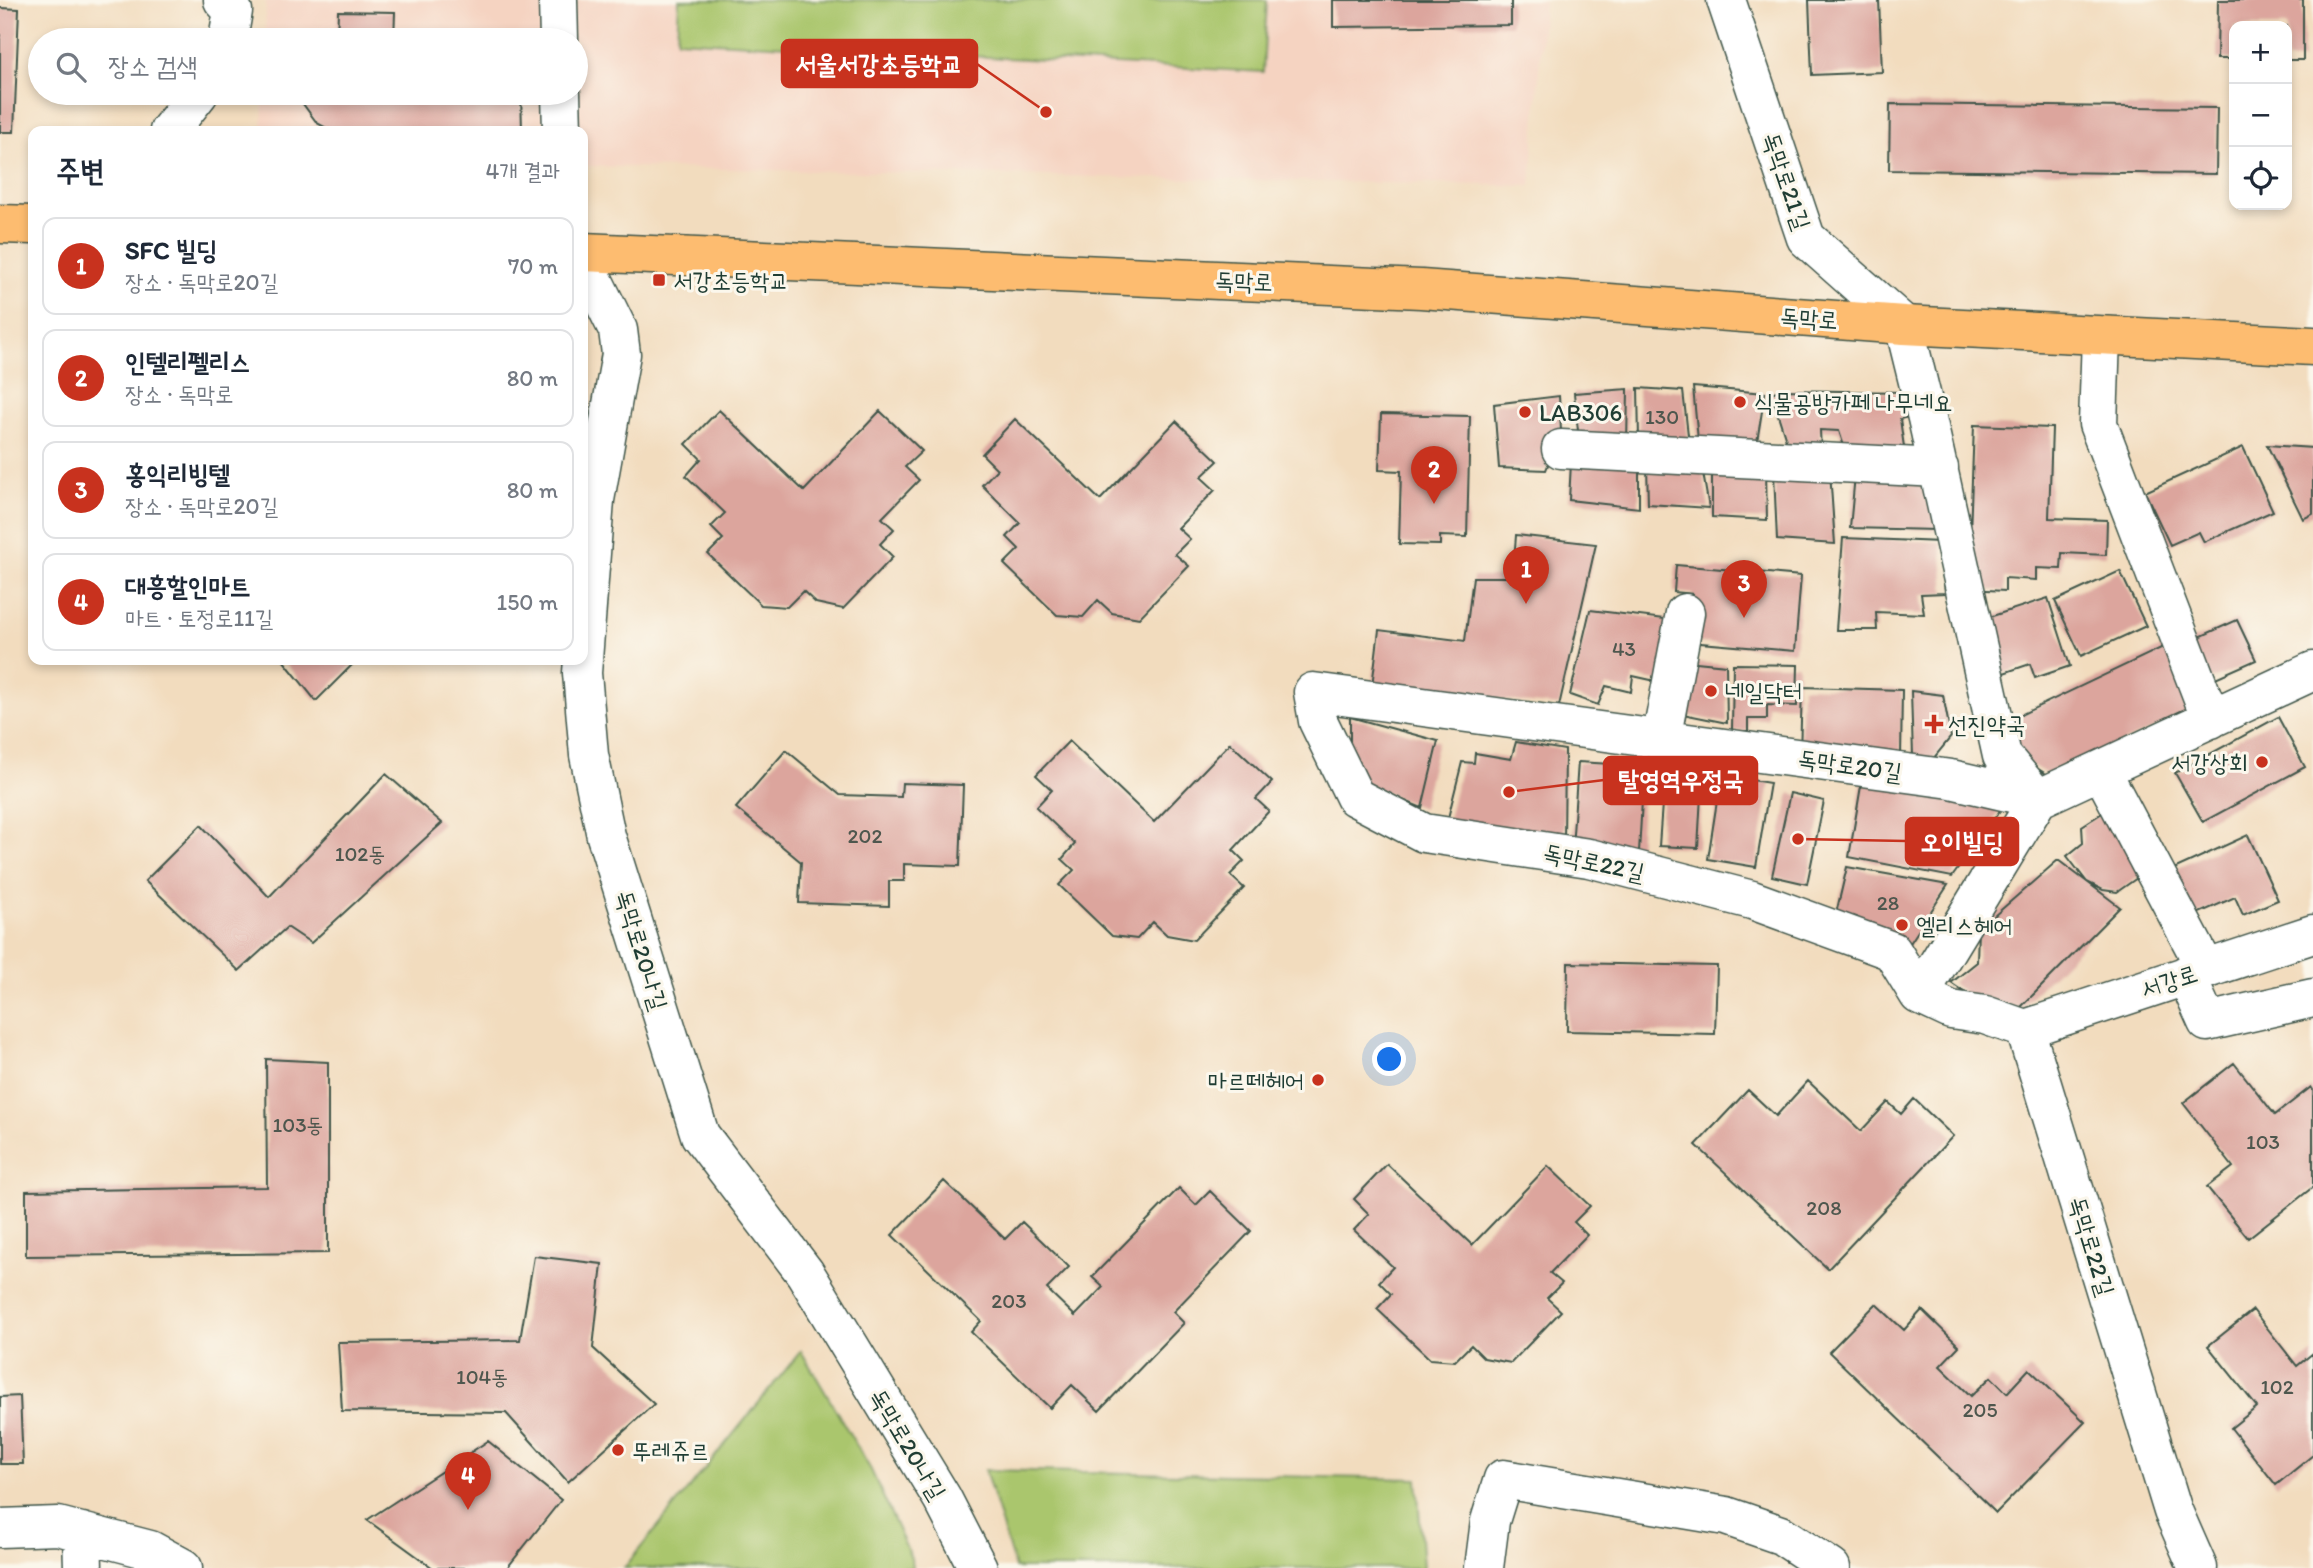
<!DOCTYPE html>
<html lang="ko">
<meta charset="utf-8">
<style>
body{margin:0;font-family:Itim,"Poor Story",sans-serif;background:#f2f2f3;color:#1f2937}
.controls{position:absolute;right:21px;top:21px;display:grid;overflow:hidden;border-radius:14px;box-shadow:0 4px 10px #0003}
.controls button{width:63px;height:63px;display:grid;place-items:center;padding:0;border:0;border-bottom:2px solid #e0e1e3;background:#fff;color:#1f2937;font:35px sans-serif}
.you{position:absolute;left:1390px;top:1060px;width:24px;height:24px;margin:-18px;border:5px solid #fff;border-radius:50%;background:#1a73e8;box-shadow:0 0 0 10px #1a73e833}
.badge{display:grid;place-items:center;width:46px;height:46px;border-radius:50%;background:#c8321e;color:#fff;font-size:23px;font-weight:700}
.pin{position:absolute;translate:-50% -58px;filter:drop-shadow(0 2px 4px #0008)}
.pin::after{content:'';position:absolute;top:37px;width:24px;height:21px;background:inherit;clip-path:polygon(0 0,100% 0,50% 100%)}
.list{margin:0;padding:0;list-style:none}
h2{display:flex;justify-content:space-between;align-items:center;height:91px;margin:0;padding:0 28px;font-size:30px}
h2 small{font-size:23px;font-weight:400;color:#747a83}
.list li{display:grid;grid-template-columns:46px 1fr auto;gap:21px;align-items:center;box-sizing:border-box;height:98px;margin:0 14px 14px;padding:0 14px;border:2px solid #e0e1e3;border-radius:14px}
.list b{display:block;font-size:26px;white-space:nowrap}
.list p{margin:0;font-size:23px;white-space:nowrap;color:#747a83}
.list em{font-size:23px;font-style:normal;color:#747a83}
.icon{flex:none;width:38px;height:38px;fill:none;stroke:currentColor;stroke-width:2;stroke-linecap:round;stroke-linejoin:round}
.map{position:relative;flex:none;width:2313px;height:1568px;overflow:hidden}
.search{position:absolute;background:#fff;box-shadow:0 4px 10px #0003;left:28px;top:28px;width:560px;height:77px;display:flex;align-items:center;gap:18px;box-sizing:border-box;padding:0 24px;border-radius:38px;color:#747a83;font-size:26px}
.panel{position:absolute;background:#fff;box-shadow:0 4px 10px #0003;left:28px;top:126px;width:560px;height:539px;border-radius:14px}
.map>svg:first-child{display:block}
</style>
<div class="map">
<svg width="2313" height="1568" viewBox="0 0 2313 1568">
<rect width="100%" height="100%" fill="#fbf7ec"/>
<filter id="ink" filterUnits="userSpaceOnUse"><feTurbulence type="fractalNoise" baseFrequency=".0143" numOctaves="2"/><feDisplacementMap in="SourceGraphic" scale="14" xChannelSelector="R" yChannelSelector="G"/><feConvolveMatrix kernelMatrix="1 2 1 2 8 2 1 2 1" color-interpolation-filters="sRGB"/></filter>
<filter id="wash" filterUnits="userSpaceOnUse"><feTurbulence type="fractalNoise" baseFrequency=".00686" numOctaves="4" result="noise"/><feDisplacementMap in="SourceGraphic" scale="28" xChannelSelector="R" yChannelSelector="G"/><feGaussianBlur stdDeviation="1.57" result="paint"/><feColorMatrix in="noise" values="0 0 0 0 0 0 0 0 0 0 0 0 0 0 0 0 0 1.4 0 .05"/><feComposite in="paint" operator="in"/></filter>
<g filter="url(#wash)">
<rect width="100%" height="100%" fill="#f2dcbe"/>
<!-- built -->
<path fill="#f5d3c1" d="M 266,0 L 1544,0 L 1531,186 L 583,166 L 583,131 L 262,131 L 263,93 L 576,93 L 576,40 L 265,40 Z"/>
<!-- green -->
<path fill="#aac66d" stroke="#648250" stroke-width="2" d="M 679,0 L 1267,0 L 1263,72 L 677,40 Z
M 801,1351 L 871,1470 L 911,1558 L 912,1568 L 624,1568 Z
M 985,1470 L 1417,1479 L 1423,1568 L 1015,1568 Z"/>
<g id="blocks">
<!-- building -->
<path fill="#dca59d" d="M 1333,0 L 1511,0 L 1511,25 L 1333,27 Z
M 1809,0 L 1879,0 L 1882,72 L 1812,75 Z
M 2218,0 L 2303,0 L 2303,60 L 2287,60 L 2287,26 L 2234,26 L 2234,59 L 2217,59 Z
M 0,8 L 19,9 L 14,132 L 0,132 Z
M 338,11 L 395,12 L 394,40 L 337,40 Z
M 295,93 L 521,93 L 522,131 L 332,131 L 317,123 Z
M 1890,104 L 2217,108 L 2216,174 L 1889,170 Z
M 1693,387 L 1765,393 L 1756,448 L 1698,440 Z
M 1638,388 L 1683,391 L 1689,444 L 1639,440 Z
M 1628,389 L 1627,444 L 1579,440 L 1574,393 Z
M 1779,390 L 1905,392 L 1913,416 L 1900,419 L 1905,454 L 1846,452 L 1839,431 L 1820,430 L 1821,451 L 1789,449 L 1771,393 Z
M 1559,396 L 1561,431 L 1546,470 L 1499,468 L 1494,404 Z
M 719,410 L 804,491 L 880,411 L 922,451 L 905,467 L 919,480 L 882,518 L 894,529 L 880,544 L 893,557 L 843,609 L 816,603 L 803,591 L 787,607 L 761,605 L 708,554 L 723,539 L 711,527 L 725,513 L 686,476 L 701,459 L 686,444 Z
M 1381,414 L 1470,416 L 1467,537 L 1440,536 L 1440,545 L 1399,544 L 1401,471 L 1379,470 Z
M 1015,419 L 1100,500 L 1176,421 L 1218,461 L 1201,477 L 1215,490 L 1178,528 L 1190,539 L 1175,554 L 1189,566 L 1139,618 L 1112,613 L 1098,600 L 1083,617 L 1057,615 L 1004,564 L 1019,549 L 1007,537 L 1020,523 L 982,485 L 997,469 L 982,454 Z
M 1974,425 L 2052,428 L 2049,518 L 2107,520 L 2106,555 L 2062,553 L 2061,569 L 2036,568 L 2036,580 L 2005,578 L 2005,591 L 1968,589 Z
M 2267,445 L 2313,448 L 2313,514 L 2303,519 Z
M 2243,447 L 2273,511 L 2204,542 L 2199,532 L 2170,545 L 2145,492 Z
M 1571,463 L 1639,464 L 1639,508 L 1569,500 Z
M 1647,465 L 1702,467 L 1709,508 L 1648,504 Z
M 1766,471 L 1767,520 L 1712,517 L 1712,476 Z
M 1830,472 L 1835,544 L 1777,540 L 1774,473 Z
M 1855,475 L 1932,479 L 1937,530 L 1850,528 Z
M 1516,535 L 1596,544 L 1559,706 L 1372,686 L 1379,630 L 1465,641 L 1473,577 L 1513,577 Z
M 1843,538 L 1941,542 L 1945,593 L 1921,594 L 1924,614 L 1876,612 L 1877,630 L 1836,630 Z
M 1676,565 L 1801,576 L 1795,651 L 1689,642 L 1693,594 L 1674,592 Z
M 2120,571 L 2146,626 L 2081,656 L 2055,601 Z
M 2048,598 L 2070,666 L 2035,678 L 2030,664 L 1992,677 L 1974,622 Z
M 1590,610 L 1673,620 L 1660,682 L 1633,676 L 1631,692 L 1606,686 L 1598,705 L 1570,695 Z
M 2237,620 L 2256,660 L 2202,684 L 2184,644 Z
M 2163,647 L 2194,711 L 2048,775 L 2015,755 L 2014,718 Z
M 283,660 L 357,660 L 316,701 Z
M 1686,661 L 1726,665 L 1727,723 L 1678,713 Z
M 1733,664 L 1798,665 L 1797,706 L 1767,705 L 1767,719 L 1748,719 L 1748,731 L 1732,731 Z
M 1802,687 L 1902,690 L 1901,758 L 1800,755 Z
M 1911,691 L 1943,695 L 1951,737 L 1933,759 L 1913,756 Z
M 1350,717 L 1438,741 L 1422,808 L 1364,784 L 1350,753 Z
M 2278,717 L 2305,767 L 2203,822 L 2175,773 Z
M 1069,741 L 1154,822 L 1230,743 L 1272,782 L 1256,799 L 1269,811 L 1233,850 L 1244,861 L 1230,875 L 1244,888 L 1194,940 L 1167,935 L 1153,922 L 1137,939 L 1112,936 L 1059,885 L 1074,870 L 1062,859 L 1075,844 L 1036,807 L 1052,790 L 1036,775 Z
M 1516,742 L 1565,750 L 1564,844 L 1447,822 L 1462,762 L 1474,763 L 1475,753 L 1511,759 Z
M 786,750 L 840,795 L 901,797 L 902,783 L 963,785 L 960,866 L 904,864 L 904,881 L 889,881 L 889,906 L 799,903 L 801,862 L 736,808 Z
M 1578,762 L 1644,766 L 1639,852 L 1572,848 Z
M 386,774 L 442,823 L 311,943 L 287,927 L 239,971 L 145,881 L 201,825 L 269,897 Z
M 1664,775 L 1702,777 L 1698,848 L 1659,846 Z
M 1721,775 L 1770,783 L 1756,867 L 1708,859 Z
M 1862,780 L 2004,805 L 1952,877 L 1849,857 Z
M 1790,793 L 1824,801 L 1807,884 L 1772,876 Z
M 2110,808 L 2147,871 L 2117,892 L 2103,890 L 2087,882 L 2067,856 L 2083,843 L 2082,826 Z
M 2248,835 L 2278,900 L 2243,915 L 2235,897 L 2186,919 L 2165,873 Z
M 2058,860 L 2120,907 L 2021,1007 L 1983,1005 L 1951,983 L 1977,962 L 1978,930 Z
M 1847,867 L 1948,885 L 1905,951 L 1835,918 Z
M 1568,963 L 1717,966 L 1715,1034 L 1567,1031 Z
M 266,1059 L 328,1062 L 328,1253 L 26,1256 L 26,1191 L 267,1187 Z
M 2234,1063 L 2275,1115 L 2311,1087 L 2313,1090 L 2313,1187 L 2248,1238 L 2207,1187 L 2233,1167 L 2183,1103 Z
M 1808,1081 L 1861,1131 L 1888,1102 L 1901,1114 L 1914,1099 L 1953,1136 L 1828,1269 L 1696,1145 L 1748,1090 L 1776,1116 Z
M 1387,1164 L 1472,1245 L 1548,1166 L 1590,1206 L 1574,1222 L 1587,1235 L 1550,1273 L 1562,1283 L 1547,1298 L 1561,1311 L 1511,1363 L 1484,1358 L 1471,1345 L 1455,1361 L 1430,1359 L 1377,1309 L 1391,1294 L 1379,1282 L 1393,1267 L 1354,1230 L 1369,1214 L 1354,1199 Z
M 944,1181 L 1005,1239 L 1022,1222 L 1069,1267 L 1047,1289 L 1075,1316 L 1103,1287 L 1092,1277 L 1179,1188 L 1196,1205 L 1210,1191 L 1251,1231 L 1173,1312 L 1184,1323 L 1099,1411 L 1072,1385 L 1050,1408 L 971,1332 L 981,1321 L 892,1235 Z
M 534,1256 L 602,1264 L 593,1348 L 654,1404 L 568,1482 L 506,1413 L 342,1411 L 338,1342 L 520,1340 Z
M 1876,1304 L 1904,1330 L 1922,1310 L 1959,1346 L 1940,1366 L 1971,1396 L 1991,1377 L 2007,1393 L 2029,1369 L 2085,1422 L 1996,1513 L 1829,1352 Z
M 2253,1310 L 2297,1366 L 2313,1353 L 2313,1455 L 2276,1485 L 2231,1428 L 2257,1407 L 2208,1346 Z
M 20,1396 L 23,1464 L 0,1464 L 0,1397 Z
M 488,1441 L 561,1500 L 507,1568 L 433,1568 L 367,1520 Z"/>
</g>
</g>
<g filter="url(#ink)">
<use href="#blocks" fill-opacity="0" stroke="#3f5549" stroke-width="2"/>
<g fill="none" stroke-linecap="round" stroke-linejoin="round">
<!-- minor casing -->
<g stroke="#3f5549" stroke-width="41">
<path id="minor" d="M 223,0 L 233,11 L 228,40
M 558,0 L 559,40
M 1726,0 L 1806,238 L 1904,325 L 1927,418 L 2002,756 L 2038,799
M 561,93 L 562,131
M 169,131 L 199,93
M 583,259 L 618,330 L 621,354 L 595,500 L 582,673 L 589,755 L 606,836 L 700,1135 L 805,1273 L 942,1498 L 978,1568
M 2101,336 L 2098,424 L 2211,719
M 1561,449 L 1939,468
M 1661,740 L 1685,613
M 2101,770 L 2206,969
M 2038,799 L 1951,779 L 1313,692 L 1318,721 L 1355,797 L 1424,833 L 1589,858 L 1752,900 L 1892,951 L 1919,995 L 1951,1010 L 1985,1015 L 2025,1029 L 2173,1511 L 2198,1568
M 2186,975 L 2207,1022 L 2313,998
M 1919,995 L 2038,799 L 2313,671
M 2025,1029 L 2313,934
M 0,1528 L 58,1526 L 150,1550 L 183,1568
M 82,1532 L 83,1568
M 1484,1568 L 1490,1521 L 1503,1479 L 1726,1516 L 1781,1535 L 1831,1568"/>
</g>
<!-- major casing -->
<g stroke="#3f5549" stroke-width="41">
<path id="major" d="M 0,224 L 33,225
M 583,252 L 1421,289 L 1904,325 L 2313,346"/>
</g>
<!-- minor -->
<use href="#minor" stroke="#fff" stroke-width="38"/>
<!-- major -->
<use href="#major" stroke="#fdbc6f" stroke-width="38"/>
</g>
</g>
<!-- markers -->
<g fill="#c8321e" stroke="#fbf7ec" stroke-width="2.5">
<rect x="652" y="273" width="14" height="14" rx="3.5"/>
<circle cx="1740" cy="402" r="7"/>
<circle cx="1525" cy="412" r="7"/>
<circle cx="1711" cy="691" r="7"/>
<path d="M1930.5 713.5h7v7h7v7h-7v7h-7v-7h-7v-7h7z"/>
<circle cx="2262" cy="762" r="7"/>
<circle cx="1902" cy="925" r="7"/>
<circle cx="1318" cy="1080" r="7"/>
<circle cx="618" cy="1450" r="7"/>
</g>
<g text-anchor="middle" dominant-baseline="central" stroke-width="6" stroke-linejoin="round" paint-order="stroke">
<!-- number labels -->
<g font-size="21" fill="#4e574e">
<text x="1662" y="416">130</text>
<text x="1624" y="648">43</text>
<text x="865" y="835">202</text>
<text x="360" y="853">102동</text>
<text x="1888" y="902">28</text>
<text x="298" y="1124">103동</text>
<text x="2263" y="1141">103</text>
<text x="1824" y="1207">208</text>
<text x="1009" y="1300">203</text>
<text x="482" y="1376">104동</text>
<text x="2277" y="1386">102</text>
<text x="1980" y="1409">205</text>
</g>
<!-- street labels -->
<g font-size="24" fill="#1f3d34" stroke="#fbf7ec">
<text transform="translate(1787 181) rotate(71)">독막로21길</text>
<text transform="translate(1244 281) rotate(2)">독막로</text>
<text transform="translate(1809 318) rotate(4)">독막로</text>
<text transform="translate(1850 765) rotate(8)">독막로20길</text>
<text transform="translate(1594 862) rotate(12)">독막로22길</text>
<text transform="translate(642 950) rotate(73)">독막로20나길</text>
<text transform="translate(2169 981) rotate(-18)">서강로</text>
<text transform="translate(2092 1246) rotate(73)">독막로22길</text>
<text transform="translate(908 1444) rotate(59)">독막로20나길</text>
</g>
<!-- poi labels -->
<g font-size="24" fill="#1f3d34" stroke="#fbf7ec" text-anchor="start">
<text x="673" y="280">서강초등학교</text>
<text x="1754" y="402">식물공방카페 나무네요</text>
<text x="1539" y="412">LAB306</text>
<text x="1725" y="691">네일닥터</text>
<text x="1948" y="724">선진약국</text>
<text x="2248" y="762" text-anchor="end">서강상회</text>
<text x="1916" y="925">엘리스헤어</text>
<text x="1304" y="1080" text-anchor="end">마르떼헤어</text>
<text x="632" y="1450">뚜레쥬르</text>
</g>
</g>
<!-- callouts -->
<path fill="none" stroke="#c8321e" stroke-width="2.5" d="M1046 112L977 64M1509 792L1604 780M1798 839L1906 841"/>
<g fill="#c8321e" stroke="#fbf7ec" stroke-width="2.5">
<circle cx="1046" cy="112" r="7"/>
<circle cx="1509" cy="792" r="7"/>
<circle cx="1798" cy="839" r="7"/>
</g>
<g fill="#c8321e" stroke="#c8321e" stroke-width="2.5">
<rect x="782" y="40" width="195" height="47" rx="7"/>
<rect x="1604" y="757" width="153" height="47" rx="7"/>
<rect x="1906" y="818" width="112" height="47" rx="7"/>
</g>
<g font-size="26" text-anchor="middle" font-weight="bold" fill="#fff">
<text x="879" y="73">서울서강초등학교</text>
<text x="1681" y="789">탈영역우정국</text>
<text x="1962" y="851">오이빌딩</text>
</g>
</svg>
<div class="controls">
<button>+</button>
<button>−</button>
<button><svg class="icon" aria-label="locate" viewBox="0 0 24 24"><circle cx="12" cy="12" r="6"/><path d="M12 2v4M12 18v4M2 12h4M18 12h4"/></svg></button>
</div>
<div class="you"></div>
<div class="pin badge" style="left:1526px;top:604px">1</div>
<div class="pin badge" style="left:1434px;top:504px">2</div>
<div class="pin badge" style="left:1744px;top:618px">3</div>
<div class="pin badge" style="left:468px;top:1510px">4</div>
<div class="search"><svg class="icon" aria-label="search" viewBox="0 0 24 24"><circle cx="10" cy="10" r="6"/><path d="M15 15l6 6"/></svg>장소 검색</div>
<section class="panel">
<h2>주변<small>4개 결과</small></h2>
<ul class="list">
<li><span class="badge">1</span><div><b>SFC 빌딩</b><p>장소 · 독막로20길</p></div><em>70 m</em></li>
<li><span class="badge">2</span><div><b>인텔리펠리스</b><p>장소 · 독막로</p></div><em>80 m</em></li>
<li><span class="badge">3</span><div><b>홍익리빙텔</b><p>장소 · 독막로20길</p></div><em>80 m</em></li>
<li><span class="badge">4</span><div><b>대흥할인마트</b><p>마트 · 토정로11길</p></div><em>150 m</em></li>
</ul>
</section>
</div>
